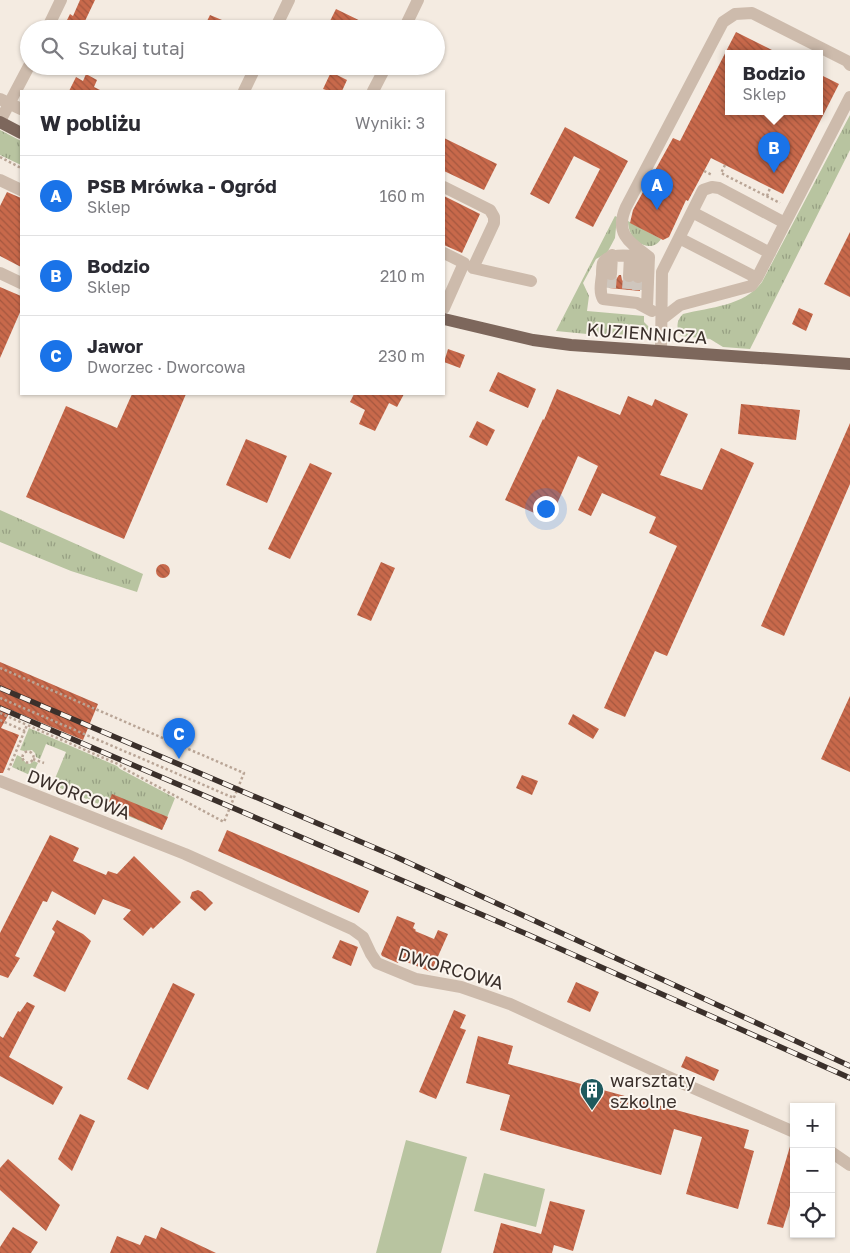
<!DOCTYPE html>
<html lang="pl">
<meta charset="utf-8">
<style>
body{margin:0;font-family:"Golos Text",sans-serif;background:#f2f2f3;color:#2b2b33}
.controls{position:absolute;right:15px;bottom:15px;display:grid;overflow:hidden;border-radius:0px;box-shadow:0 1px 4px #0004}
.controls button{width:45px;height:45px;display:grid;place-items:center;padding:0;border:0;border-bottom:1px solid #e1e1e2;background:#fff;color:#2b2b33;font:25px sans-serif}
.you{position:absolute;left:545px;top:508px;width:18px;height:18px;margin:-12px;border:4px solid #fff;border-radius:50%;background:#1a73e8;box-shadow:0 0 0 8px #1a73e833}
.badge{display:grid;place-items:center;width:32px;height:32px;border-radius:50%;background:#1a73e8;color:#fff;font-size:16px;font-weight:700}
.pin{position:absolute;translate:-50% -41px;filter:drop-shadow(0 1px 2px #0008)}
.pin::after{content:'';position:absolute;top:26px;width:18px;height:15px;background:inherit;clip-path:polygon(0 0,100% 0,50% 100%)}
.popup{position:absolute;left:725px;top:50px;width:98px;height:65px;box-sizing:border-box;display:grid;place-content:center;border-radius:0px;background:#fff;filter:drop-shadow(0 1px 4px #0005);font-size:16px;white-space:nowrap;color:#7c7c81}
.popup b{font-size:19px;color:#2b2b33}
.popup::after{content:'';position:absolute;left:50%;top:100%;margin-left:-10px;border:10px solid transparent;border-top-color:#fff}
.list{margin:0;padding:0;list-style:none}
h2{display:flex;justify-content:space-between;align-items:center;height:65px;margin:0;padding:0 20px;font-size:21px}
h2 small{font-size:16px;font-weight:400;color:#7c7c81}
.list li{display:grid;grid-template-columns:32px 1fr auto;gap:15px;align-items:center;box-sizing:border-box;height:80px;padding:0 20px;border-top:1px solid #e1e1e2}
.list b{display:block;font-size:19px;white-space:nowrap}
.list p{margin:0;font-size:16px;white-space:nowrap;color:#7c7c81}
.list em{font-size:16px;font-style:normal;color:#7c7c81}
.icon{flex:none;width:28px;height:28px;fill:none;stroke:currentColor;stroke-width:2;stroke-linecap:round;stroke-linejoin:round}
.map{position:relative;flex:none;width:850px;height:1253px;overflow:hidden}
.search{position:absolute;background:#fff;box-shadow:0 1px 4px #0004;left:20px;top:20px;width:425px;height:55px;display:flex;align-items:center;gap:12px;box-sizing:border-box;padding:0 18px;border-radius:28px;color:#7c7c81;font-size:19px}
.panel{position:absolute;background:#fff;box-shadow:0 1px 4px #0004;left:20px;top:90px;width:425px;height:305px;border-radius:0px}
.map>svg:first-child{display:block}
</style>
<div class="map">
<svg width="850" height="1253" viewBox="0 0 850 1253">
<defs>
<pattern id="grass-tufts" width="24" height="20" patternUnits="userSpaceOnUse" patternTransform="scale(1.25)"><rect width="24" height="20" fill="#b8c4a0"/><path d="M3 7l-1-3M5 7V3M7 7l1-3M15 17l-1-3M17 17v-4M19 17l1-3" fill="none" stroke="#97a083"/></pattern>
<pattern id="building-back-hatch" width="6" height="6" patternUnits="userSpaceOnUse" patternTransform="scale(1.25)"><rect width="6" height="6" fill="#c8694b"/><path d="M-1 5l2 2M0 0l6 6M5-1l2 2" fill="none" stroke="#a4573f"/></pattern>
</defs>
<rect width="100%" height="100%" fill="#f4ebe1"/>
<!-- grass -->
<path fill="url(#grass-tufts)" d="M 850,115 L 850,150 L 750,349 L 723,347 L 710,339 L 681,336 C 676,328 676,321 683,314 C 711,307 744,306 762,282 Z
M 0,130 L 21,141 L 21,165 L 0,155 Z
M 615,216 L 617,217 L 615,238 L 607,253 L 596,259 L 583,283 L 589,296 L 587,311 L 644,316 L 644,322 L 649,327 L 649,332 L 644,335 L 587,334 L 556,331 Z
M 628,221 L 661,239 C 653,252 637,245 631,234 C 629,230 628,225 628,221 Z
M 0,510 L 143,574 L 137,592 L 71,571 L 0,542 Z
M 29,728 L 117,766 L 120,769 L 175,798 L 162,830 L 43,781 L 45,778 L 54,781 L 66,752 L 46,744 L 40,759 L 36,757 L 35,753 L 32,750 L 24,751 L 20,750 Z
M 17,755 L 21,757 L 26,763 L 30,764 L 34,761 L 38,763 L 32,776 L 12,767 Z"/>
<!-- pitch -->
<path fill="#b8c4a0" d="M 406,1140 L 467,1157 L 441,1253 L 376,1253 Z
M 484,1173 L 545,1189 L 536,1227 L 474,1211 Z"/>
<!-- building -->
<path fill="url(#building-back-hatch)" d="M 80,0 L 95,0 L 85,21 L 101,29 L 70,29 L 64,26 L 70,14 L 73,16 Z
M 336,9 L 377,29 L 326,29 Z
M 210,15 L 222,20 L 218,29 L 212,29 L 205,25 Z
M 736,32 L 780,54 L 729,54 L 729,112 L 819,112 L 819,74 L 839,84 L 783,194 L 711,158 L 688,201 L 686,200 L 669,237 L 663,240 L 630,223 L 633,210 L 673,138 L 680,141 Z
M 331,72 L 347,80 L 342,91 L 329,91 L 323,89 Z
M 86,74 L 97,80 L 94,87 L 102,91 L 69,91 L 76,77 L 83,81 Z
M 565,127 L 628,161 L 593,227 L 575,218 L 600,169 L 574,156 L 549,204 L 530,194 Z
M 444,138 L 497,164 L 484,190 L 444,171 Z
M 7,192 L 21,198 L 21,267 L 0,256 L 0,206 Z
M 444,196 L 480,214 L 462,253 L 444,245 Z
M 850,232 L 850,297 L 824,284 Z
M 619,275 L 621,275 L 622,280 L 625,283 L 640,285 L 640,291 L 609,288 L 609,282 L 615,281 Z
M 0,287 L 21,296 L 21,310 L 0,358 Z
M 799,308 L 813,314 L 806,331 L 792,324 Z
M 448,349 L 465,355 L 460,368 L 444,362 Z
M 498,372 L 536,389 L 528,408 L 489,391 Z
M 557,389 L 620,415 L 628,396 L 652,406 L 655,399 L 688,414 L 660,475 L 702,490 L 721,448 L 754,463 L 667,656 L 655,651 L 625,717 L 604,708 L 677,546 L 649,533 L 656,517 L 602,493 L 591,516 L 578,510 L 598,466 L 578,456 L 550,520 L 505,500 L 543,419 L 544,420 Z
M 132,394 L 186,394 L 124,539 L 26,497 L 66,406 L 117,428 Z
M 354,394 L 404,394 L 397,407 L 389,403 L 375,431 L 359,424 L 365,410 L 350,402 Z
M 741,404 L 800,410 L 796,440 L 738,434 Z
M 477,421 L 495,430 L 487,446 L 469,437 Z
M 850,423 L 850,484 L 784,636 L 761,626 Z
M 246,439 L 287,456 L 267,503 L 226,485 Z
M 310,463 L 332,473 L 290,559 L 268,549 Z
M 381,562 L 395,568 L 371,621 L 357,615 Z
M156 571a7 7 0 1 1 14 0a7 7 0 1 1-14 0Z
M 0,662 L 98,704 L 83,740 L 11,710 L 1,728 L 19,735 L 3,773 L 0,773 Z
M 850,696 L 850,772 L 821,759 Z
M 573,714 L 599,729 L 593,739 L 568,724 Z
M 522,775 L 538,781 L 532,795 L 516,788 Z
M 112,794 L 168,817 L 162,830 L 107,806 Z
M 227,830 L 369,891 L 359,913 L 218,851 Z
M 50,835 L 79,848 L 73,861 L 106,875 L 108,871 L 117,874 L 134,856 L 181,902 L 153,929 L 151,927 L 143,936 L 123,919 L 131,910 L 103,899 L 95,915 L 52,891 L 47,902 L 43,901 L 15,956 L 20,958 L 8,978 L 0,975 L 0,933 Z
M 198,890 L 202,892 L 213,903 L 205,911 L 190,898 L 192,892 Z
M 397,916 L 415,923 L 413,928 L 416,930 L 415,931 L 434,939 L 438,930 L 448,934 L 431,972 L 402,960 L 402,962 L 399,960 L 398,963 L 382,956 L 381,954 Z
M 57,920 L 83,934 L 91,941 L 65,992 L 33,976 L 55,932 L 52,929 Z
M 340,940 L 358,947 L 351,966 L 332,958 Z
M 576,982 L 599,992 L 590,1012 L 567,1002 Z
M 173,983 L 195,994 L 148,1090 L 127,1079 Z
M 27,1002 L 35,1006 L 9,1057 L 63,1087 L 53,1105 L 0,1076 L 0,1036 L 3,1038 L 18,1011 L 20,1012 Z
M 454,1010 L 466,1015 L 460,1028 L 466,1030 L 436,1099 L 419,1092 Z
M 478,1036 L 513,1046 L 508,1064 L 749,1130 L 744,1148 L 754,1151 L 738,1209 L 686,1194 L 702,1137 L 674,1129 L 661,1175 L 500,1130 L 510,1095 L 466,1083 Z
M 686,1056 L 719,1070 L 714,1081 L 681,1067 Z
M 80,1114 L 95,1121 L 72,1171 L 58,1159 Z
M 791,1143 L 794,1143 L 794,1193 L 783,1228 L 767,1224 Z
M 8,1159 L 60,1205 L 46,1231 L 0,1190 L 0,1168 Z
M 550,1201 L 585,1210 L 573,1251 L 554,1245 L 552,1253 L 493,1253 L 501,1223 L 541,1234 Z
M 13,1227 L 38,1242 L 31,1253 L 0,1253 L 0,1247 Z
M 161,1227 L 216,1253 L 110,1253 L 117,1236 L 140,1245 L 145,1235 L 156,1239 Z"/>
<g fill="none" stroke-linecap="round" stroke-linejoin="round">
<!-- minor-tunnel -->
<path stroke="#cfc6bd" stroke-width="12" stroke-dasharray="12 6" stroke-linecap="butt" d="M 610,288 L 611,274
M 628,289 L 629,276
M 638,290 L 638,277"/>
<!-- path -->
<path stroke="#b9a596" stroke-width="2.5" stroke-dasharray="2.5 2.5" stroke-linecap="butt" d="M 0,157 L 21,168
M 725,165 L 721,173 L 780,203
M 704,171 L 712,175
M 767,196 L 770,188
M 0,668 L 244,773 L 224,822 L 123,768 L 120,765 L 27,725 L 8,771
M 0,698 L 234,798
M 0,713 L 27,725
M 0,720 L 25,731
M22.5 757a5.5 5.5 0 1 1 11 0a5.5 5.5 0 1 1-11 0Z
M 33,759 L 44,763"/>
<!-- minor -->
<path stroke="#cdbbac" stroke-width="12" d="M 47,29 L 61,0
M 275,29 L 289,0
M 404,29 L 418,0
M 244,91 L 256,66
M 373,91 L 386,66
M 0,99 L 21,109
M 0,121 L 29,66
M 0,180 L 21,190
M 444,187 L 490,210 L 494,217 L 494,223 L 473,268 L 531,281
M 692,212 L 770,253
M 785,223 L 850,97
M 679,238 L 757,278
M 444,253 L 464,263 L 444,308
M 649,257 C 638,257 608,251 603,263 C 602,266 602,271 602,275 C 601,283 599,292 603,299 L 637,303 L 652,311
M 0,273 L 21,283
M 611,274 L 612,255
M 629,276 L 630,256
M 638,277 L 640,257
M 647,307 L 649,257 C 630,243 614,234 626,207 L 723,22 L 735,14 L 752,13 L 847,61 L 850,65
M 661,350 L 662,272 L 703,190 L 712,187 L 719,188 L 785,223 L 757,278 L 751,286 L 680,305 L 662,319
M 0,781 L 185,854 L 352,929 L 363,937 L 371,954 L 377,963 L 416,979 L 461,987 L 510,1004 L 675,1080 L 794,1132
M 831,1152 L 850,1165"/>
<!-- major -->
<path stroke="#7d675c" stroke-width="12" d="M 0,122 L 21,133
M 444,319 L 533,340 L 571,345 L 850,364"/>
<!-- rail casing -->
<g stroke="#3b302b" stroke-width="5.5">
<path id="rail" d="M 0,688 L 394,856 L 850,1066
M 0,708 L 529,935 L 850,1078"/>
</g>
<!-- rail -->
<use href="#rail" stroke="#fbf5ee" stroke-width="4" stroke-dasharray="11" stroke-linecap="butt"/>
</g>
<!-- icons -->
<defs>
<g id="building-pin" transform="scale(1.25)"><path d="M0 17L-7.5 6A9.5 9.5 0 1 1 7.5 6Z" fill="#1f5a5e" stroke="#fbf5ee"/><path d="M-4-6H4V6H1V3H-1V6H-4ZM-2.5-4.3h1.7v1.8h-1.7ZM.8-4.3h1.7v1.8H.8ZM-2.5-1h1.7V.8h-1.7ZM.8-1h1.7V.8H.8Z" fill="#fff"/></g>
</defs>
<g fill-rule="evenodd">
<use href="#building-pin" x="592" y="1090"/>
</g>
<g text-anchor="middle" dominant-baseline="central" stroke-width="4" stroke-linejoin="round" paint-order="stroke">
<!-- street labels -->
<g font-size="18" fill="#3b302b" stroke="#fbf5ee">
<text transform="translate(647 333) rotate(4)">KUZIENNICZA</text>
<text transform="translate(79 794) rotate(21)">DWORCOWA</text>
<text transform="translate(451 968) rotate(16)">DWORCOWA</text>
</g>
<!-- poi labels -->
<g font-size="18" fill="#3b302b" stroke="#fbf5ee" text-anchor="start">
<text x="610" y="1080">warsztaty<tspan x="610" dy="21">szkolne</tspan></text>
</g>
</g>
</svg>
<div class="controls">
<button>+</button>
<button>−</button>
<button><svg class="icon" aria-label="locate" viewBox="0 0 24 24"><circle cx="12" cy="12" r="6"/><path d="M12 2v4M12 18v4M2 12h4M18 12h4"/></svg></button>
</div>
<div class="you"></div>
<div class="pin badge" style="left:657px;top:210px">A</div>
<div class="pin badge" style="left:774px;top:173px">B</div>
<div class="popup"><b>Bodzio</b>Sklep</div>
<div class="pin badge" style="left:179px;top:759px">C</div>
<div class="search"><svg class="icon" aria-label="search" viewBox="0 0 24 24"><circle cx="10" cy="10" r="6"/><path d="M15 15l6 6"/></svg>Szukaj tutaj</div>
<section class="panel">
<h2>W pobliżu<small>Wyniki: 3</small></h2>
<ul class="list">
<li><span class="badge">A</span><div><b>PSB Mrówka - Ogród</b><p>Sklep</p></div><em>160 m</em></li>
<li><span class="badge">B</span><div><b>Bodzio</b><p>Sklep</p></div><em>210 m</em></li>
<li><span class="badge">C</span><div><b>Jawor</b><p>Dworzec · Dworcowa</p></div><em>230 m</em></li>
</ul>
</section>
</div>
